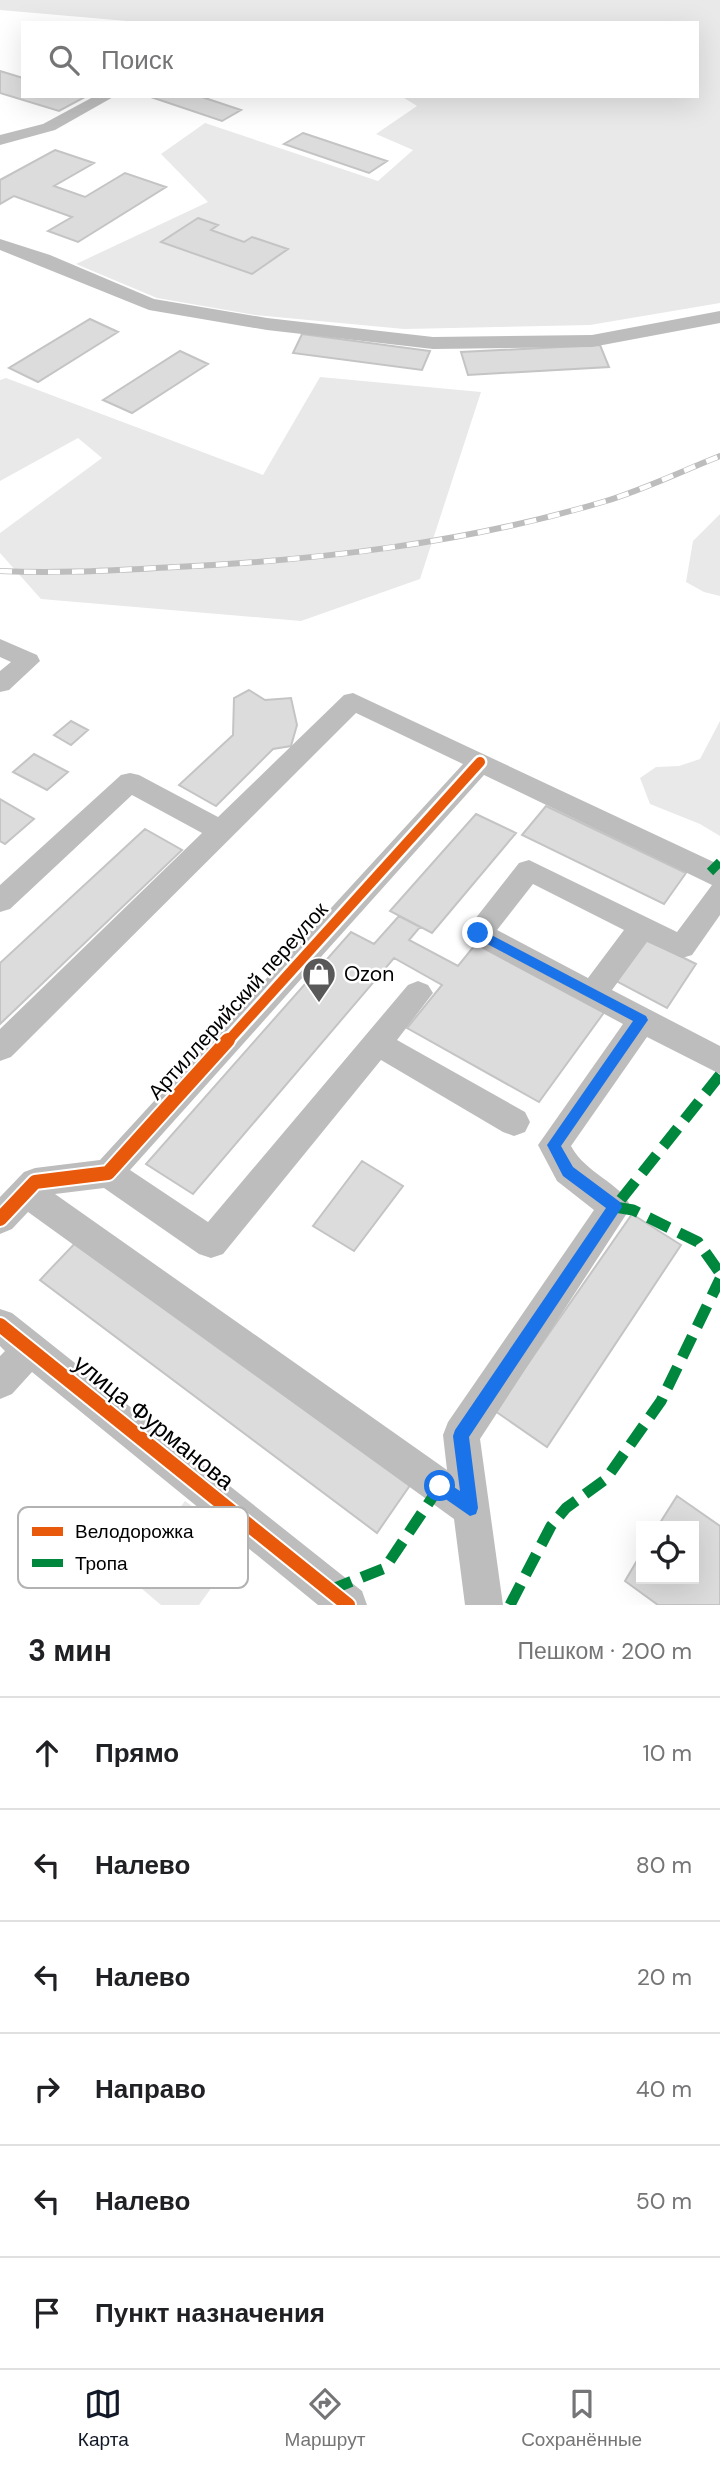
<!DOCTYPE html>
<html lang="ru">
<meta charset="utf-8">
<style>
body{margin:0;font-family:"DM Sans",sans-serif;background:#f2f2f2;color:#202124}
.controls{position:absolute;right:21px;bottom:21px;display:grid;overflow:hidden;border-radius:0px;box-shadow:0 7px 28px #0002}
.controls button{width:63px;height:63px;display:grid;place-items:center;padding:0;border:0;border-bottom:2px solid #e0e0e0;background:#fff;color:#202124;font:35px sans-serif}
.stop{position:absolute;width:21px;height:21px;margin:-16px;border:5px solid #1a73e8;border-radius:50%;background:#fff}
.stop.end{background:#1a73e8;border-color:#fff;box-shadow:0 2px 7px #0008}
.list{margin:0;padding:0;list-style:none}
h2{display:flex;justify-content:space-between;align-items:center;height:91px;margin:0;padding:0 28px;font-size:30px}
h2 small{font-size:23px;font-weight:400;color:#757577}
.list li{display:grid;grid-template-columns:46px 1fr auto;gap:21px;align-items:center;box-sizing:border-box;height:112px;padding:0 28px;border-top:2px solid #e0e0e0}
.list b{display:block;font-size:26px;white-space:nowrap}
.list em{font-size:23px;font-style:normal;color:#757577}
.icon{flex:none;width:38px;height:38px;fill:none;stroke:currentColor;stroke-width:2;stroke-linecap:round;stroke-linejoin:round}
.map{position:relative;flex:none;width:720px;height:1605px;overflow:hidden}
.search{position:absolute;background:#fff;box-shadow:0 7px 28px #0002;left:21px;right:21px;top:21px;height:77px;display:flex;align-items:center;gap:18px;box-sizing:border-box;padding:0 24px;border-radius:0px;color:#757577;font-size:26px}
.sheet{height:763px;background:#fff}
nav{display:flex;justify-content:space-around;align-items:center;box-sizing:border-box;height:98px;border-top:2px solid #e0e0e0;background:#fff;font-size:19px;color:#757577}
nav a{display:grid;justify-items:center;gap:4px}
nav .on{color:#111827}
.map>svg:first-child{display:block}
</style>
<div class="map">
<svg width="720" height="1605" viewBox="0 0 720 1605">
<rect width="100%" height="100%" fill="#fff"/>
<!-- green -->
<path fill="#e9e9e9" d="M 0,0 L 720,0 L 720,303 L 590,325 L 404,329 L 255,315 L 157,298 L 76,264 L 208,202 L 161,154 L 205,123 L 378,181 L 413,150 L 376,134 L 417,106 L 401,96 L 697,96 L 697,23 L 150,23 L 0,10 Z
M 320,377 L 481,392 L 420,579 L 301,621 L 41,599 L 0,553 L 0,533 L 102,458 L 78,438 L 0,481 L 0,380 L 6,378 L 263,475 Z
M 720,514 L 720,596 L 704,592 L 686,582 L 693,541 Z
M 720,721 L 720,836 L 700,824 L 650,804 L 640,778 L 656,767 L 679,766 L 700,759 Z
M 185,1501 L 243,1544 L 199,1605 L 161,1605 L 128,1577 Z"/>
<!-- building -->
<path fill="#dcdcdc" stroke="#c4c4c4" stroke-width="2" d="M 0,71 L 23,78 L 23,96 L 85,97 L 59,111 L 0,93 Z
M 148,96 L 199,96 L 241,110 L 222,121 Z
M 303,133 L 387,161 L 369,173 L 284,144 Z
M 55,150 L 94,163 L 54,186 L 85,197 L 125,173 L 166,187 L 78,242 L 48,231 L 72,217 L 14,196 L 0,204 L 0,180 Z
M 198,218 L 218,225 L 211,230 L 244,242 L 252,237 L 288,249 L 252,274 L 161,242 Z
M 90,319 L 118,332 L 38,382 L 9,368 Z
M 302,334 L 430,351 L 422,370 L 293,353 Z
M 600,345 L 609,367 L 468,375 L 461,352 Z
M 180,351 L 208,364 L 132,413 L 103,400 Z
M 249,690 L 265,700 L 291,698 L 297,725 L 291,746 L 273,749 L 216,806 L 179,785 L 233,735 L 234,698 Z
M 71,721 L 88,730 L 71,745 L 54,735 Z
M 34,754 L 68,772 L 47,790 L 13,772 Z
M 0,799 L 34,819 L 5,844 L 0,841 Z
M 546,806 L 686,873 L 664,904 L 522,835 Z
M 476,814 L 516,833 L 432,933 L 390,911 Z
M 145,829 L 182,850 L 0,1024 L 0,963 Z
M 399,916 L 420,927 L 409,940 L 458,966 L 479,940 L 608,1007 L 539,1102 L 407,1028 L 442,985 L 394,958 L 193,1194 L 146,1164 L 351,932 L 374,944 Z
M 646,939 L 696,964 L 667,1008 L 616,981 Z
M 362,1161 L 403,1186 L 354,1251 L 313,1226 Z
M 632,1214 L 681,1245 L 547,1447 L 495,1411 Z
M 79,1239 L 413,1481 L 377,1533 L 40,1280 Z
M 677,1496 L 720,1526 L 720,1605 L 658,1605 L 625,1581 L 641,1554 L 641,1579 L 694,1579 L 694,1526 L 658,1526 Z"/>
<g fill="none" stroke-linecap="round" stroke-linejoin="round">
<!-- minor -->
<path fill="#bdbdbd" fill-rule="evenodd" d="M 95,96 L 115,96 L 55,130 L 0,145 L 0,135 L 43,124 Z
M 0,239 L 50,255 L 154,299 L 267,318 L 433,337 L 592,335 L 720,311 L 720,323 L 592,347 L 433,349 L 267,330 L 149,310 L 0,250 Z
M 0,639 L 37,655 L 40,661 L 9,690 L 0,692 L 0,671 L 11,662 L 0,657 Z
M 353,693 L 720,865 L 720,915 L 692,955 L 682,958 L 647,942 L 612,990 L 720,1046 L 720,1074 L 647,1037 L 571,1146 C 587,1175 619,1181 631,1207 L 480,1439 L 503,1605 L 465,1605 L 454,1519 L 28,1212 L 12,1229 L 0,1234 L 0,1197 L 24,1172 L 35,1168 L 100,1160 L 463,764 L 356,713 L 11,1057 L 0,1061 L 0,1029 L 202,833 L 132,795 L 10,909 L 0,912 L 0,885 L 121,775 L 130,773 L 139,775 L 218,817 L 344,695 ZM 484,775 L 712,885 L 677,932 L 529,860 L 519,863 L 464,933 L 468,941 L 623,1024 L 538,1145 L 557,1181 L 594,1210 L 448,1422 L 443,1435 L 447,1470 L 55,1194 L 104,1188 L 199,1254 L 211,1258 L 223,1254 L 381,1060 L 503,1132 L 514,1136 L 525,1132 L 530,1122 L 525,1112 L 397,1040 L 433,993 L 428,985 L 418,981 L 408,985 L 208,1222 L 130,1170 ZM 533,884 L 624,930 L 588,978 L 497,930 Z
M 0,1309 L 12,1313 L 362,1591 L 367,1605 L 318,1605 L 32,1372 L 12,1394 L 0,1399 L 0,1356 L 5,1351 L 0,1346 Z"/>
<!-- rail casing -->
<g stroke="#bdbdbd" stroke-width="6">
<path id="rail" d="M 0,571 C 59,574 117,570 176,567 C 321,560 466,543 606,501 C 645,489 682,471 720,456"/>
</g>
<!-- rail -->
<use href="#rail" stroke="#fff" stroke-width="4.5" stroke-dasharray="12" stroke-linecap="butt"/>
<!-- quiet-far1 -->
<path stroke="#00873e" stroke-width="9" stroke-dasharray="18 9" stroke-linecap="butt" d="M 710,872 L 720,862"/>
<!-- quiet -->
<path stroke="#00873e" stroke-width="11" stroke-dasharray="23 11" stroke-linecap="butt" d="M 720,1075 L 615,1207 L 633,1210 L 698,1242 L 720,1273
M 330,1590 L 385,1568 L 440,1486
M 510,1605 L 551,1526 L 566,1508 L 606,1479 L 661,1401 L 720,1279"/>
<!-- cycleway-far1 casing -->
<g stroke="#fff" stroke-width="15">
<path id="cycleway-far1" d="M 227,1042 L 480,762"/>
</g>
<!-- cycleway casing -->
<g stroke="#fff" stroke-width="18">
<path id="cycleway" d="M 0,1219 L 35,1182 L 108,1173 L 228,1040
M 0,1325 L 348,1605"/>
</g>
<!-- cycleway-far1 -->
<use href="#cycleway-far1" stroke="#e8590c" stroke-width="10"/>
<!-- cycleway -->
<use href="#cycleway" stroke="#e8590c" stroke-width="14"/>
</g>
<!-- route -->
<path fill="#1a73e8" d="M 478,928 L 646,1016 L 648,1020 L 561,1146 L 573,1167 L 620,1202 L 622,1207 L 469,1437 L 478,1508 L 476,1514 L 470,1516 L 434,1491 L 432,1486 L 434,1480 L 440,1478 L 460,1491 L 453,1436 L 455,1430 L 606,1208 L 563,1176 L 547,1145 L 633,1021 L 474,937 L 472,933 Z"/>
<!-- icons -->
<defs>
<g id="shop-pin" transform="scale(1.75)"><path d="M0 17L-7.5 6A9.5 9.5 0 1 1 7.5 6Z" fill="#595959" stroke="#fff"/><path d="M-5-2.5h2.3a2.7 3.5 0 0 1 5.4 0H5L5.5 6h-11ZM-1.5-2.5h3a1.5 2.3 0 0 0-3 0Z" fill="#fff"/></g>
</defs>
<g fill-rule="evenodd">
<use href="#shop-pin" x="319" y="974"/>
</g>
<g text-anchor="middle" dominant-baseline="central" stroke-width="5" stroke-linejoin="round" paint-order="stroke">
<!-- poi labels -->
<g font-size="21" fill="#000" stroke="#fff" text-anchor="start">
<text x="344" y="974">Ozon</text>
</g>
<!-- street labels -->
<g font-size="21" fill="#000" stroke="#fff">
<text transform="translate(238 1001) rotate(-48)">Артиллерийский переулок</text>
</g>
<!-- near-street labels -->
<g font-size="24" fill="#000" stroke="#fff">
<text transform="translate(154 1422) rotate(39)">улица Фурманова</text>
</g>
</g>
<!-- legend -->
<rect x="18" y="1507" width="230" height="81" rx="10" fill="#fff" stroke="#b2b2b2" stroke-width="2"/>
<rect x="32" y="1527" width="31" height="9" fill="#e8590c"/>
<rect x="32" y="1559" width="31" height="8" fill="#00873e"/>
<g font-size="19" fill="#000">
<text x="75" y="1538">Велодорожка</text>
<text x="75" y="1570">Тропа</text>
</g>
</svg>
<div class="controls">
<button><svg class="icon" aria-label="locate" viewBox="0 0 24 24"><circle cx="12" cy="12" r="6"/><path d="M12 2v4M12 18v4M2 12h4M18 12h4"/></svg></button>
</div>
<div class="stop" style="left:440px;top:1486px"></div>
<div class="stop end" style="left:478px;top:933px"></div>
<div class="search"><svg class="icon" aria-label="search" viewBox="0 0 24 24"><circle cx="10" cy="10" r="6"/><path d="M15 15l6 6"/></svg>Поиск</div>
</div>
<section class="sheet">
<h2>3 мин<small>Пешком · 200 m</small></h2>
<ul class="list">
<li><svg class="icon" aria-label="ahead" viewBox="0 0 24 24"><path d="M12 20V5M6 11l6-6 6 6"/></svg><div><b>Прямо</b></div><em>10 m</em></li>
<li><svg class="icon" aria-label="left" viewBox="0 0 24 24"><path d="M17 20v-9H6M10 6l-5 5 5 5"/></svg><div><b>Налево</b></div><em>80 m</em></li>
<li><svg class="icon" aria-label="left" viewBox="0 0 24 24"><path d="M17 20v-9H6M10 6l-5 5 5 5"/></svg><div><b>Налево</b></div><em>20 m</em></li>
<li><svg class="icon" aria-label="right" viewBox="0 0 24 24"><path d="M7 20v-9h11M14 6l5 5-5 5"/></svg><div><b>Направо</b></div><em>40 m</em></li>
<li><svg class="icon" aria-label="left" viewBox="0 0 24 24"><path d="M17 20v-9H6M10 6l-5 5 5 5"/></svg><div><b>Налево</b></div><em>50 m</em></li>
<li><svg class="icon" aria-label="arrive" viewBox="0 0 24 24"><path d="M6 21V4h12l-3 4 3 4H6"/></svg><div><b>Пункт назначения</b></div></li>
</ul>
</section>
<nav>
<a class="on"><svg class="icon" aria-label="map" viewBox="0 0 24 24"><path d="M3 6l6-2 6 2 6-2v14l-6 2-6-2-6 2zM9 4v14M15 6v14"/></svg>Карта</a>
<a><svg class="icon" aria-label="directions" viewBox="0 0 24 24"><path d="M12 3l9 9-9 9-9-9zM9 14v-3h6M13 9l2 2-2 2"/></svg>Маршрут</a>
<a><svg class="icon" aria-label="saved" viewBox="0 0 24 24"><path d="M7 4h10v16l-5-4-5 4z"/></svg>Сохранённые</a>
</nav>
